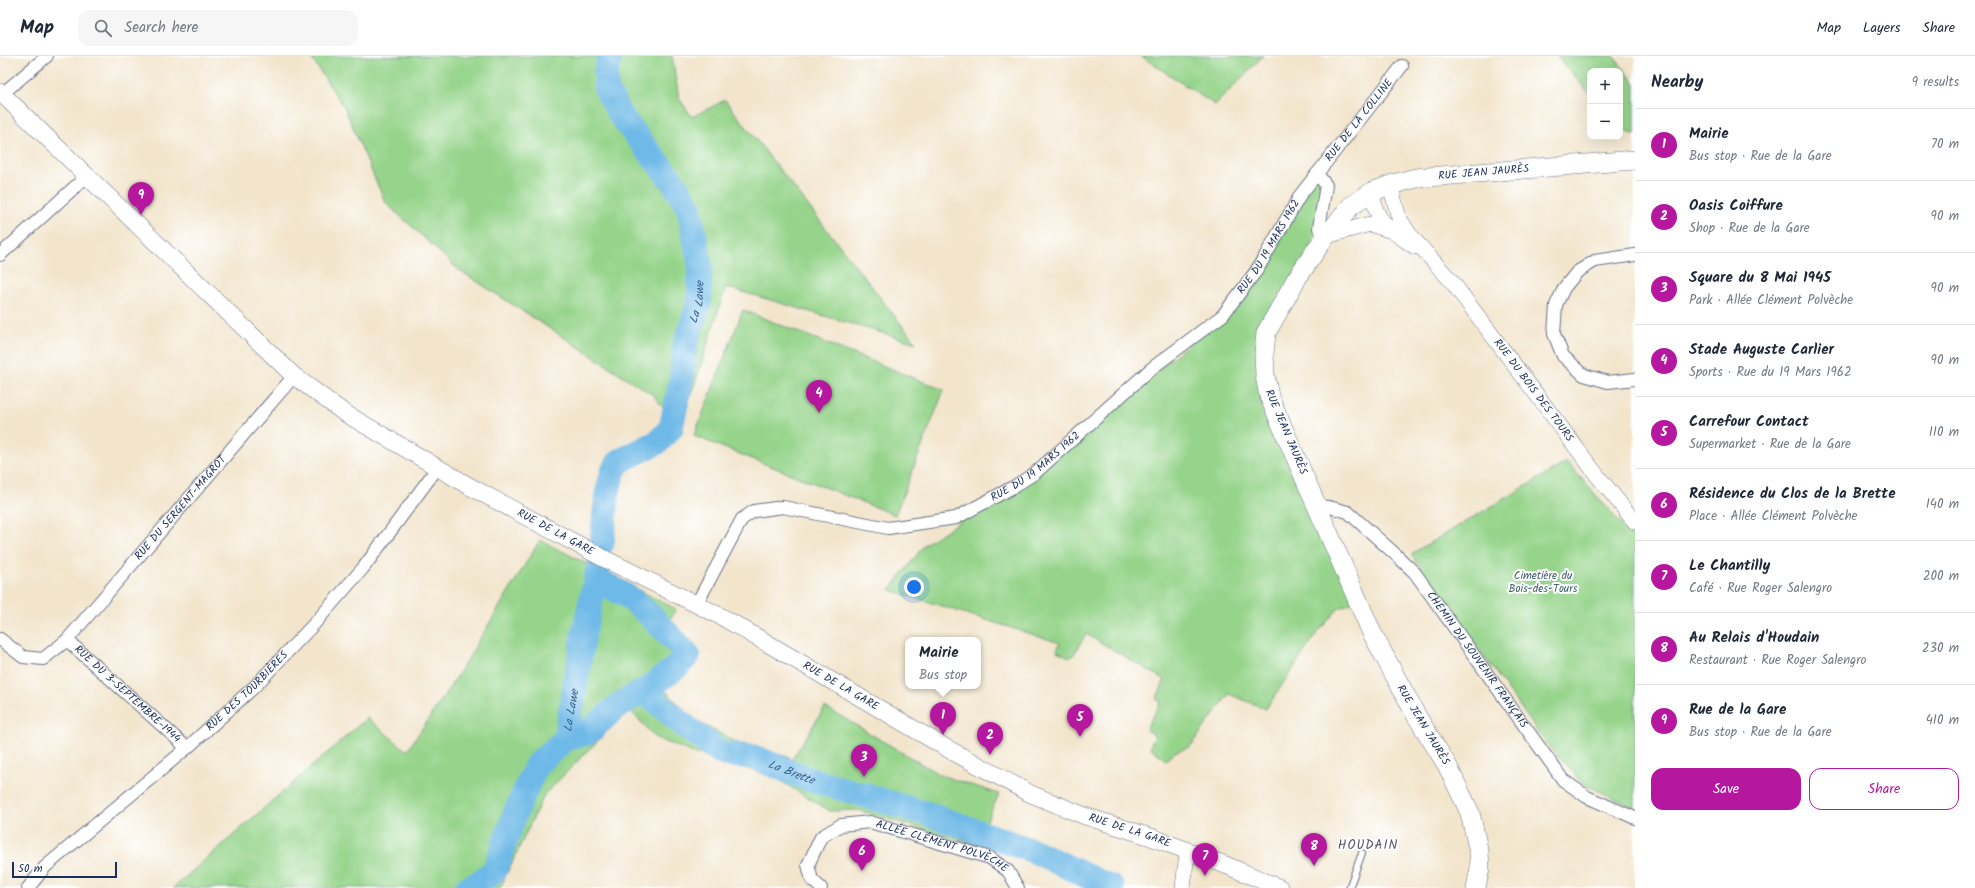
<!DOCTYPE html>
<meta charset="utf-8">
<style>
body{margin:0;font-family:Kalam,sans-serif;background:#f6f6f7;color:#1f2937}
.controls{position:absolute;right:12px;top:12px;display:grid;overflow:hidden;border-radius:8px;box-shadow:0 4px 16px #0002}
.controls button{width:36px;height:36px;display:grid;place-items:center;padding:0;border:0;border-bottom:1px solid #e0e1e3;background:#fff;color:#1f2937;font:20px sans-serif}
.scale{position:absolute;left:12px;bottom:10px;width:105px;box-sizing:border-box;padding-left:4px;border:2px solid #1b2f5e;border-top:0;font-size:11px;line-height:14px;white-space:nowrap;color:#1b2f5e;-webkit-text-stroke:3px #fff;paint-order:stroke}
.you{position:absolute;left:914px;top:531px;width:14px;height:14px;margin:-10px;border:3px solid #fff;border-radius:50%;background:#1a73e8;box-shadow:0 0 0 6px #1a73e833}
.badge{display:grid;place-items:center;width:26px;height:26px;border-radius:50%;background:#b5179e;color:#fff;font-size:13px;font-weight:700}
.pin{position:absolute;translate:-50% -33px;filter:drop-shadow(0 1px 2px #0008)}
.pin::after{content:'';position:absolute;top:21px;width:14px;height:12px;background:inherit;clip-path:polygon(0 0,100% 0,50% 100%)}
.popup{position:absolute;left:905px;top:581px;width:76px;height:52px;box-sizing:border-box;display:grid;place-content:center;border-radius:8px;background:#fff;filter:drop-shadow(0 1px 3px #0005);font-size:13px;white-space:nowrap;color:#747a83}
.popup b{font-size:15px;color:#1f2937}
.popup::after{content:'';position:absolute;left:50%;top:100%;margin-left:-8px;border:8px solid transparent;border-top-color:#fff}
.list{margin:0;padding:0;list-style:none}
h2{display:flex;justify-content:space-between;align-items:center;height:52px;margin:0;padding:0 16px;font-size:17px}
h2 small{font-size:13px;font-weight:400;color:#747a83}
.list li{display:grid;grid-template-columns:26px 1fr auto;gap:12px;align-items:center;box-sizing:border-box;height:72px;padding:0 16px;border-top:1px solid #e0e1e3}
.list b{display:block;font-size:15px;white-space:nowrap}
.list p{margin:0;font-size:13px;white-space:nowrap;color:#747a83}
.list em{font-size:13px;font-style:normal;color:#747a83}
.actions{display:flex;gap:8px;padding:12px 16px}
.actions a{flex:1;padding:9px 0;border:1px solid #b5179e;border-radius:12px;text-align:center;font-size:14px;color:#b5179e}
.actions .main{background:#b5179e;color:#fff}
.icon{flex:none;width:22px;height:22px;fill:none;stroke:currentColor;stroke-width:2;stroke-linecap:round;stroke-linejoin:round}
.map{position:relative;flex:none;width:1635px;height:832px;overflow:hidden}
header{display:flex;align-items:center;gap:24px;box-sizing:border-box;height:56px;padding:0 20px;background:#fff;border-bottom:1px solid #e0e1e3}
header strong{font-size:19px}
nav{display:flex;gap:22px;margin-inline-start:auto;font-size:14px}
.search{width:280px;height:36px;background:#f6f6f7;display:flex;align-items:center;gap:10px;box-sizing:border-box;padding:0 14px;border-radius:12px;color:#747a83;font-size:15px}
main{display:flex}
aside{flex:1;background:#fff}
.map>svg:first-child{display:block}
</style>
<header>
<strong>Map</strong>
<div class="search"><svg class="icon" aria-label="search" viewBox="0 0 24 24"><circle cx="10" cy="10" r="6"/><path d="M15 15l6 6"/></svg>Search here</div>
<nav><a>Map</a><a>Layers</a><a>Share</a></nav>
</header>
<main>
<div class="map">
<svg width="1635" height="832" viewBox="0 0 1635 832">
<rect width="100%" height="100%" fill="#fff"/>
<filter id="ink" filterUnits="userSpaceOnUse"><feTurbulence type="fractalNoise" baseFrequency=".025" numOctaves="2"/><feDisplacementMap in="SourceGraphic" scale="8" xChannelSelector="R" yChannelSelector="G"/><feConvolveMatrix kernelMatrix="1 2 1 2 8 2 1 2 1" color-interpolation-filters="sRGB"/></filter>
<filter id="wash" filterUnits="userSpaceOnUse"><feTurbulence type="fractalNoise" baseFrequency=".012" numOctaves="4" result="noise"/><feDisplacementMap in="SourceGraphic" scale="16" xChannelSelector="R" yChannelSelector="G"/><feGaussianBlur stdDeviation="0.9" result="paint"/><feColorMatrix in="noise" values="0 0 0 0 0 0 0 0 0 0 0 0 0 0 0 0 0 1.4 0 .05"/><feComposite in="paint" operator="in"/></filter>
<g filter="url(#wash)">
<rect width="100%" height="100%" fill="#f2e5cc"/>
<!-- green -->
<path fill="#95d48a" stroke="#588274" d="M 310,0 L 672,0 L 679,42 L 692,61 L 725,44 L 916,287 L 726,231 L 680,373 L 653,339 L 459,214 L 385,146 L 344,51 Z
M 1141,0 L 1263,0 L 1215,49 Z
M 1557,0 L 1613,0 L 1635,27 L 1635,78 L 1620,75 L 1620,15 L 1590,15 L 1590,38 Z
M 1317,118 L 1326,129 L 1319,172 L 1266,277 L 1265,320 L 1357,544 L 1338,553 L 1317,577 L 1266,653 L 1229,638 L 1190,691 L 1175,696 L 1166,704 L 1150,691 L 1155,680 L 1146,673 L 1161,646 L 1156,643 L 1165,624 L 1086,578 L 1073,600 L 1069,601 L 1057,595 L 1060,587 L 890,534 L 925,488 L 1035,417 L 1223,259 Z
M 743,254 L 944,334 L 895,459 L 694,380 Z
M 1567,406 L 1635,484 L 1635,752 L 1584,728 L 1545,686 L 1411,498 Z
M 540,484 L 676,553 L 667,570 L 695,600 L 661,630 L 693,663 L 745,691 L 790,701 L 772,720 L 691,696 L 656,682 L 629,653 L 544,739 L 500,832 L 173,832 L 367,662 L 407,695 L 458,619 Z
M 825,651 L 940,719 L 999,738 L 976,789 L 858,754 L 830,755 L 779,724 Z"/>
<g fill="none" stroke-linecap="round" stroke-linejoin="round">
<!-- river -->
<g stroke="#6eb9e7" stroke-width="25">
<path id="s1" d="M 602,487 L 607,438 L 613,415 L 620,405 L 658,386 L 671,372 L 681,325 L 685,289 L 699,247 L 700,207 L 689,152 L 674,127 L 620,59 L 606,32 L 606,15 L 610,0"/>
<path id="s2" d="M 597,523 L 630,542 L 652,561 L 688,599 L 679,609 L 649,632 L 653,643 L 686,671 L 723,698 L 753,701 L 809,723 L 925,757 L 1036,796 L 1112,832"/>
<path d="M 566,683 L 587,677 L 619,649 L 649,632"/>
<path id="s3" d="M 467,832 L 479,827 L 495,814 L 516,755 L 537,708 L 566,683 L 585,572 L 598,513"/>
</g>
</g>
</g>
<g filter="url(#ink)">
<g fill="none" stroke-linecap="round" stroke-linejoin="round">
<!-- service casing -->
<g stroke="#666f84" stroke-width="8">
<path id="service" d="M 1349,832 L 1362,797"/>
</g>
<!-- minor casing -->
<g stroke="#666f84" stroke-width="14">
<g id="minor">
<path d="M 2,38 L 47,0"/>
<path d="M 1317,118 L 1326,129 L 1319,172 L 1326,180"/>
<path d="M 0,199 L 87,120"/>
<path d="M 1635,199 L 1595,205 L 1577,216 L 1564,232 L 1556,249 L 1554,278 L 1563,300 L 1584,319 L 1608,326 L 1635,323"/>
<path id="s4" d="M 1317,450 L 1329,451 L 1348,456 L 1394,497 L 1415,517 L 1563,724 L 1587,741 L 1635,762"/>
<path id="s5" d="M 696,549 L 742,463 L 754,455 L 783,451 L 888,472 L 956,462 L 1015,430 L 1035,417 L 1152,312 L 1223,259 L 1257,214 L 1301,138 L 1402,10"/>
<path id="s6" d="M 0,583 L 23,601 L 43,603 L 67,584 L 294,320"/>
<path id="s7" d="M 67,584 L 187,692"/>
<path id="s8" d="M 28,832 L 45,811 L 187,692 L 254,631 L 315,567 L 364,511 L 438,411"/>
<path id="s9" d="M 821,832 L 812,824 L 808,809 L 821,781 L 841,769 L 870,766 L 990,802 L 1008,815 L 1018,832"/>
</g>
</g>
<!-- tertiary casing -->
<g stroke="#666f84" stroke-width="16">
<g id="tertiary">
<path id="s10" d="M 1390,129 L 1399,162 L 1410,179 L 1453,227 L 1596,418 L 1635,466"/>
<path d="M 1372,136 C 1375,167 1391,175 1415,191"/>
<path d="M 1326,180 L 1370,168 L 1389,174"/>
<path d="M 1183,832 L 1186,805 L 1190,796"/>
</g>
</g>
<!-- secondary casing -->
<g stroke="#666f84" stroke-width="18">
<g id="secondary">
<path id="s11" d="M 0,36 L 294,320 L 343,356 L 469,430 L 605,503 L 724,562 L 950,694 L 1031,738 L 1085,760 L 1151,781 L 1228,810 L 1280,832"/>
</g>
</g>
<!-- primary casing -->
<g stroke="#666f84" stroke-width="20">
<g id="primary">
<path id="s12" d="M 1476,832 L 1480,812 L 1479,797 L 1470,757 L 1447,709 L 1416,659 L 1372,577 L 1269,340 L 1265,320 L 1264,298 L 1266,277 L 1297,222 L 1323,184 L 1351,150 L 1372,136 L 1390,129 L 1416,122 L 1635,104"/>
</g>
</g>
<!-- service -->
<use href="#service" stroke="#fff" stroke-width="6"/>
<!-- minor -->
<use href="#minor" stroke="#fff" stroke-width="12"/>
<!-- tertiary -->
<use href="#tertiary" stroke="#fff" stroke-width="15"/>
<!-- secondary -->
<use href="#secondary" stroke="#fff" stroke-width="17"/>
<!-- primary -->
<use href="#primary" stroke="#fff" stroke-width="19"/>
</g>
</g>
<g text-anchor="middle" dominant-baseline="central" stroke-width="4" stroke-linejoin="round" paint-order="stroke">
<!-- street labels -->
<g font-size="11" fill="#1b2f5e" stroke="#fff">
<text stroke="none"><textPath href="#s5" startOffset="892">RUE DE LA COLLINE</textPath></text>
<text stroke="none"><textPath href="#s12" startOffset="896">RUE JEAN JAURÈS</textPath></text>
<text stroke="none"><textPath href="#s5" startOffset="736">RUE DU 19 MARS 1962</textPath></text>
<text stroke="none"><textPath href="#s10" startOffset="253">RUE DU BOIS DES TOURS</textPath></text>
<text transform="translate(1286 376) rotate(67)">RUE JEAN JAURÈS</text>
<text stroke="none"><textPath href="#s5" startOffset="412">RUE DU 19 MARS 1962</textPath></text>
<text stroke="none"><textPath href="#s6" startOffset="254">RUE DU SERGENT-MAGROT</textPath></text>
<text stroke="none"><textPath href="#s11" startOffset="714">RUE DE LA GARE</textPath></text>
<text stroke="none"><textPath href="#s4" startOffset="229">CHEMIN DU SOUVENIR FRANÇAIS</textPath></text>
<text stroke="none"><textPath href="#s11" startOffset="1038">RUE DE LA GARE</textPath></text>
<text stroke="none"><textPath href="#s8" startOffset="295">RUE DES TOURBIÈRES</textPath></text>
<text stroke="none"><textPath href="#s7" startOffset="81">RUE DU 3-SEPTEMBRE-1944</textPath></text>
<text transform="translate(1423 669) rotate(59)">RUE JEAN JAURÈS</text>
<text stroke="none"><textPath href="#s11" startOffset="1362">RUE DE LA GARE</textPath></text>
<text stroke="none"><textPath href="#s9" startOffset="187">ALLÉE CLÉMENT POLVÈCHE</textPath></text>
</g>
<!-- park labels -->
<g font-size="11" fill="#40616b" stroke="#fff">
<text x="1543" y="520">Cimetière du<tspan x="1543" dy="13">Bois-des-Tours</tspan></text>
</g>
<!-- water labels -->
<g font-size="12" font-style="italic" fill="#385f8e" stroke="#fff">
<text stroke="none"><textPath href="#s1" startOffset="276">La Lawe</textPath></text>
<text stroke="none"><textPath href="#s3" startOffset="215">La Lawe</textPath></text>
<text stroke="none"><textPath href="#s2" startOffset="343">La Brette</textPath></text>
</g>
<!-- quarter labels -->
<g font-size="13" letter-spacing="1" fill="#585767" stroke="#fff">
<text x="1368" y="789">HOUDAIN</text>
</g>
</g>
</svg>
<div class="controls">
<button>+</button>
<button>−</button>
</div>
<div class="scale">50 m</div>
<div class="you"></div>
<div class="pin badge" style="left:943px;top:679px">1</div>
<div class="popup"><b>Mairie</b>Bus stop</div>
<div class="pin badge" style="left:990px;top:699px">2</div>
<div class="pin badge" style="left:864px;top:721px">3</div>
<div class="pin badge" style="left:819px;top:357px">4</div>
<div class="pin badge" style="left:1080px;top:681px">5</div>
<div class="pin badge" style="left:862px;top:815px">6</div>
<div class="pin badge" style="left:1205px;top:820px">7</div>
<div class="pin badge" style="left:1314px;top:810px">8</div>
<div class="pin badge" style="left:141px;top:159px">9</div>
</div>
<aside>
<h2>Nearby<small>9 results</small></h2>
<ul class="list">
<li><span class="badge">1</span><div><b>Mairie</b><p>Bus stop · Rue de la Gare</p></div><em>70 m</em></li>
<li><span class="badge">2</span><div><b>Oasis Coiffure</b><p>Shop · Rue de la Gare</p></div><em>90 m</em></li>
<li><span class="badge">3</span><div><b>Square du 8 Mai 1945</b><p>Park · Allée Clément Polvèche</p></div><em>90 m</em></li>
<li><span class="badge">4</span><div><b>Stade Auguste Carlier</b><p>Sports · Rue du 19 Mars 1962</p></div><em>90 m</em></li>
<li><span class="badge">5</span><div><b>Carrefour Contact</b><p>Supermarket · Rue de la Gare</p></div><em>110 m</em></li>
<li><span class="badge">6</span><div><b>Résidence du Clos de la Brette</b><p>Place · Allée Clément Polvèche</p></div><em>140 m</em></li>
<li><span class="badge">7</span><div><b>Le Chantilly</b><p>Café · Rue Roger Salengro</p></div><em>200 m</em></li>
<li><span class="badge">8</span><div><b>Au Relais d'Houdain</b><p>Restaurant · Rue Roger Salengro</p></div><em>230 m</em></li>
<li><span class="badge">9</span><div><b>Rue de la Gare</b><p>Bus stop · Rue de la Gare</p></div><em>410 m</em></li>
</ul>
<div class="actions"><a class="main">Save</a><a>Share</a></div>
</aside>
</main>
